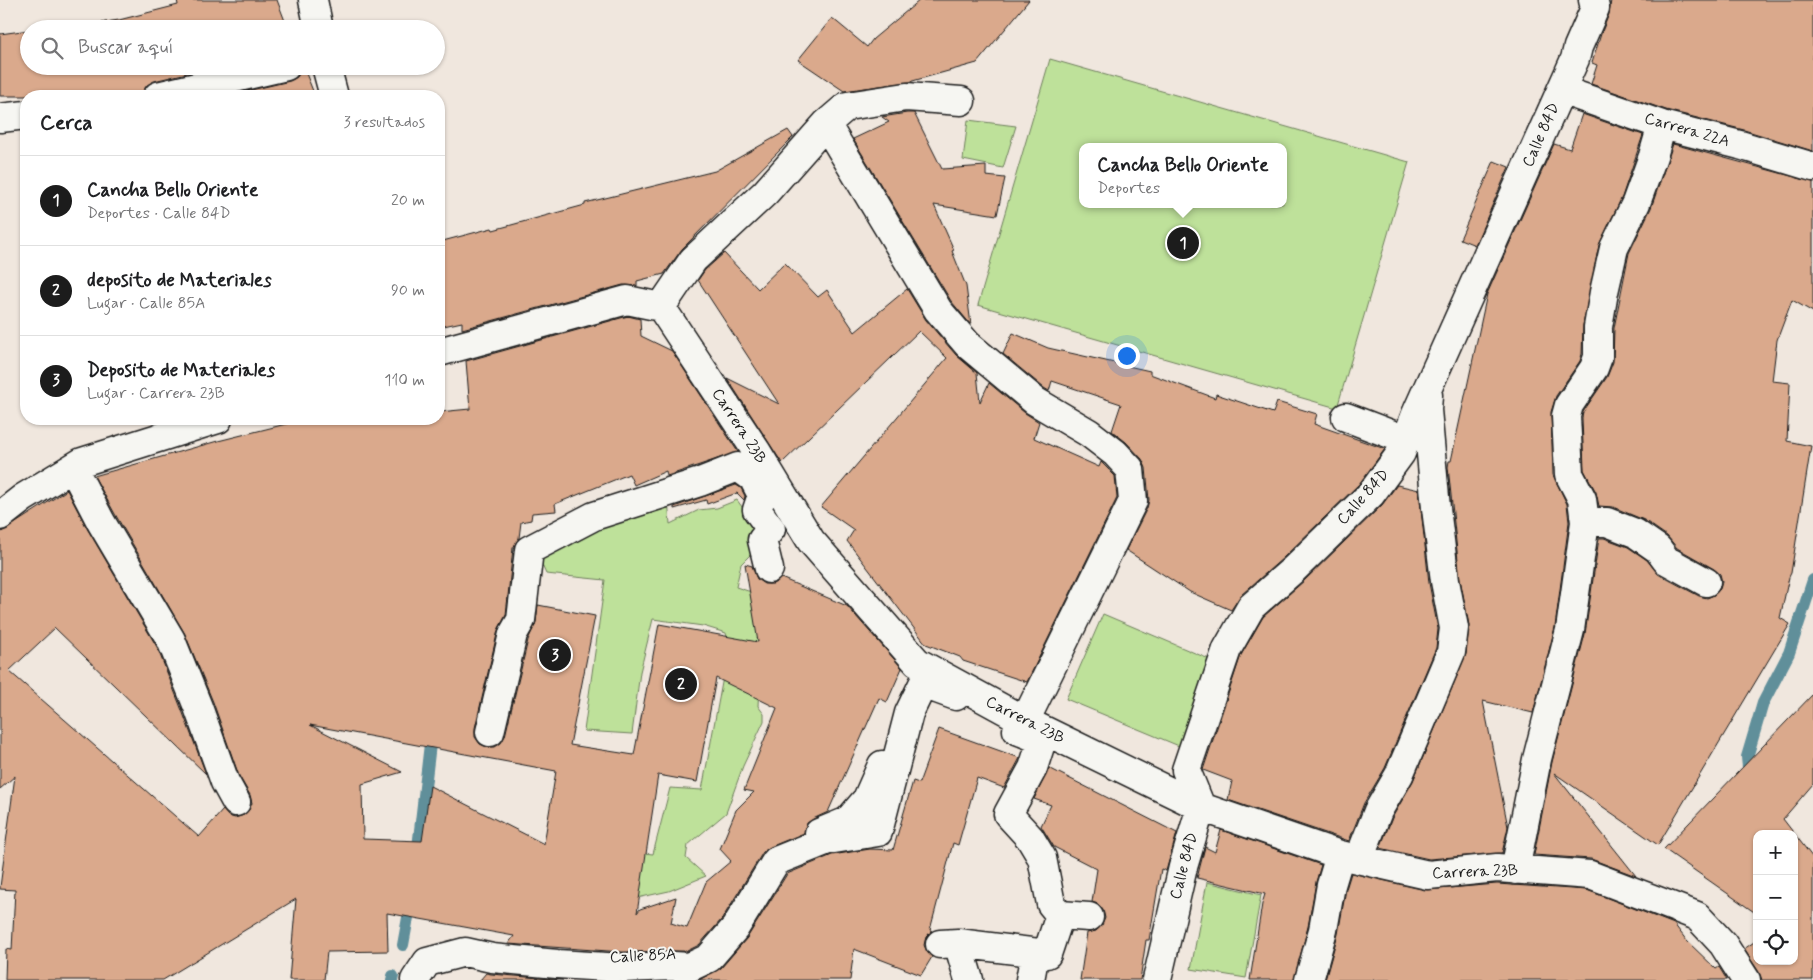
<!DOCTYPE html>
<html lang="es">
<meta charset="utf-8">
<style>
body{margin:0;font-family:Mynerve,sans-serif;background:#f2f2f2;color:#202124}
.controls{position:absolute;right:15px;bottom:15px;display:grid;overflow:hidden;border-radius:10px;box-shadow:0 1px 4px #0004}
.controls button{width:45px;height:45px;display:grid;place-items:center;padding:0;border:0;border-bottom:1px solid #e0e0e0;background:#fff;color:#202124;font:25px sans-serif}
.you{position:absolute;left:1126px;top:355px;width:18px;height:18px;margin:-12px;border:4px solid #fff;border-radius:50%;background:#1a73e8;box-shadow:0 0 0 8px #1a73e833}
.badge{display:grid;place-items:center;width:32px;height:32px;border-radius:50%;background:#1c1c1c;color:#fff;font-size:16px;font-weight:700}
.pin{position:absolute;translate:-50% -50%;border:2px solid #fff;box-shadow:0 1px 5px #0006}
.popup{position:absolute;left:1079px;top:143px;width:208px;height:65px;box-sizing:border-box;display:grid;place-content:center;border-radius:10px;background:#fff;filter:drop-shadow(0 1px 4px #0005);font-size:16px;white-space:nowrap;color:#757577}
.popup b{font-size:19px;color:#202124}
.popup::after{content:'';position:absolute;left:50%;top:100%;margin-left:-10px;border:10px solid transparent;border-top-color:#fff}
.list{margin:0;padding:0;list-style:none}
h2{display:flex;justify-content:space-between;align-items:center;height:65px;margin:0;padding:0 20px;font-size:21px}
h2 small{font-size:16px;font-weight:400;color:#757577}
.list li{display:grid;grid-template-columns:32px 1fr auto;gap:15px;align-items:center;box-sizing:border-box;height:90px;padding:0 20px;border-top:1px solid #e0e0e0}
.list b{display:block;font-size:19px;white-space:nowrap}
.list p{margin:0;font-size:16px;white-space:nowrap;color:#757577}
.list em{font-size:16px;font-style:normal;color:#757577}
.icon{flex:none;width:28px;height:28px;fill:none;stroke:currentColor;stroke-width:2;stroke-linecap:round;stroke-linejoin:round}
.map{position:relative;flex:none;width:1813px;height:980px;overflow:hidden}
.search{position:absolute;background:#fff;box-shadow:0 1px 4px #0004;left:20px;top:20px;width:425px;height:55px;display:flex;align-items:center;gap:12px;box-sizing:border-box;padding:0 18px;border-radius:28px;color:#757577;font-size:19px}
.panel{position:absolute;background:#fff;box-shadow:0 1px 4px #0004;left:20px;top:90px;width:425px;height:335px;border-radius:20px}
.map>svg:first-child{display:block}
</style>
<div class="map">
<svg width="1813" height="980" viewBox="0 0 1813 980">
<rect width="100%" height="100%" fill="#f0e7de"/>
<filter id="ink" filterUnits="userSpaceOnUse"><feTurbulence type="fractalNoise" baseFrequency=".02" numOctaves="2"/><feDisplacementMap in="SourceGraphic" scale="10" xChannelSelector="R" yChannelSelector="G"/><feConvolveMatrix kernelMatrix="1 2 1 2 8 2 1 2 1" color-interpolation-filters="sRGB"/></filter>
<g filter="url(#ink)">
<!-- green -->
<path fill="#bee19a" stroke="#6d7e5b" fill-rule="evenodd" d="M 1050,59 L 1409,162 L 1337,408 L 978,305 ZM 1083,147 L 1283,147 L 1283,204 L 1083,204 Z
M 968,120 L 1016,126 L 1003,168 L 963,160 Z
M 668,500 L 670,524 L 699,510 L 717,508 L 737,500 L 755,525 L 754,551 L 741,564 L 736,587 L 748,591 L 763,591 L 758,706 L 764,714 L 764,721 L 743,766 L 726,813 L 688,845 L 686,858 L 706,876 L 669,891 L 637,898 L 616,850 L 653,854 L 670,788 L 702,790 L 729,645 L 726,633 L 703,626 L 653,619 L 640,672 L 632,734 L 584,731 L 605,580 L 546,574 L 537,554 Z
M 1103,614 L 1216,662 L 1179,746 L 1066,699 Z
M 1207,882 L 1261,895 L 1246,978 L 1191,969 Z"/>
<g fill="none" stroke-linecap="round" stroke-linejoin="round">
<!-- stream -->
<path stroke="#618f9a" stroke-width="12" d="M 1749,778 L 1747,757 L 1763,703 L 1789,653 L 1813,580
M 417,856 L 430,744 L 428,732
M 403,945 L 411,901
M 392,980 L 393,976"/>
</g>
<!-- building -->
<path fill="#daa98c" stroke="#1c1c1c" fill-rule="evenodd" d="M 177,0 L 277,0 L 288,29 L 59,29 L 119,20 L 178,5 Z
M 920,0 L 1029,0 L 977,63 L 909,82 L 844,91 L 798,60 L 832,18 L 867,47 L 873,39 Z
M 1611,0 L 1813,0 L 1813,151 L 1744,130 L 1666,110 L 1591,84 L 1597,65 L 1592,63 L 1601,34 L 1609,14 Z
M 29,30 L 29,66 L 216,66 L 154,81 L 147,85 L 143,91 L 143,96 L 0,96 L 0,34 Z
M 301,66 L 303,66 L 315,96 L 225,96 L 290,81 L 297,77 L 301,71 Z
M 907,113 L 914,113 L 942,169 L 986,166 L 986,176 L 1005,178 L 997,215 L 934,205 L 954,250 L 952,251 L 966,286 L 971,325 L 951,301 L 853,139 L 889,122 L 882,117 Z
M 1582,114 L 1643,135 L 1622,197 L 1599,245 L 1583,325 L 1582,354 L 1580,361 L 1556,396 L 1551,412 L 1553,475 L 1567,504 L 1569,522 L 1555,627 L 1533,713 L 1483,701 L 1508,827 L 1502,853 L 1429,859 L 1380,848 L 1392,818 L 1413,781 L 1466,654 L 1469,625 L 1460,579 L 1448,467 L 1449,461 L 1451,461 L 1487,294 L 1554,144 L 1570,149 Z
M 788,130 L 793,137 L 682,249 L 664,274 L 637,281 L 637,286 L 623,285 L 462,329 L 462,322 L 439,327 L 439,242 L 492,228 L 493,230 L 585,205 L 585,203 L 715,171 Z
M 1673,144 L 1813,182 L 1813,312 L 1792,300 L 1777,340 L 1772,381 L 1790,383 L 1787,441 L 1811,446 L 1791,573 L 1789,577 L 1780,618 L 1790,624 L 1658,845 L 1554,773 L 1636,876 L 1591,859 L 1534,855 L 1552,762 L 1585,634 L 1599,538 L 1604,538 L 1628,547 L 1647,560 L 1658,574 L 1699,596 L 1707,598 L 1714,595 L 1720,589 L 1722,582 L 1720,574 L 1714,569 L 1677,548 L 1667,536 L 1644,520 L 1613,507 L 1599,506 L 1596,492 L 1584,470 L 1582,418 L 1583,412 L 1607,377 L 1613,362 L 1614,328 L 1629,253 L 1651,208 Z
M 1494,161 L 1509,167 L 1475,245 L 1460,239 Z
M 724,253 L 758,289 L 785,263 L 818,297 L 827,290 L 855,332 L 907,289 L 926,320 L 956,355 L 977,373 L 980,402 L 989,383 L 1025,413 L 1039,422 L 1034,438 L 1099,467 L 1101,462 L 1115,476 L 1117,498 L 1027,682 L 963,661 L 960,657 L 926,644 L 847,541 L 854,530 L 821,507 L 947,358 L 919,331 L 782,463 L 727,378 L 779,404 L 698,280 L 705,270 Z
M 628,316 L 640,319 L 641,336 L 672,351 L 738,452 L 667,476 L 666,471 L 634,485 L 629,474 L 555,504 L 556,511 L 532,513 L 531,520 L 521,522 L 519,538 L 513,548 L 506,615 L 498,630 L 475,728 L 475,737 L 480,744 L 487,747 L 495,747 L 501,743 L 505,736 L 528,640 L 536,622 L 538,605 L 595,616 L 570,745 L 634,755 L 659,624 L 758,642 L 745,564 L 752,566 L 757,579 L 764,584 L 773,584 L 781,578 L 847,606 L 902,668 L 887,702 L 879,698 L 828,812 L 813,819 L 807,823 L 804,833 L 770,847 L 763,852 L 722,919 L 699,945 L 687,951 L 623,952 L 508,944 L 514,936 L 387,913 L 388,951 L 327,952 L 324,980 L 289,980 L 296,899 L 163,980 L 5,980 L 6,949 L 12,950 L 15,890 L 0,889 L 0,887 L 15,776 L 0,789 L 0,533 L 67,490 L 88,530 L 157,647 L 183,713 L 206,774 L 55,628 L 9,671 L 199,837 L 223,810 L 228,816 L 235,818 L 244,815 L 249,810 L 252,803 L 250,795 L 239,776 L 213,702 L 185,634 L 115,514 L 94,476 L 214,442 L 306,419 L 439,419 L 439,412 L 470,409 L 466,361 ZM 716,678 L 777,708 L 744,790 L 754,792 L 736,810 L 720,849 L 731,861 L 706,882 L 687,928 L 671,923 L 676,897 L 640,909 L 637,913 L 658,775 L 697,782 ZM 310,725 L 556,771 L 544,844 L 430,786 L 422,841 L 363,839 L 362,784 L 402,772 Z
M 1013,333 L 1048,348 L 1150,371 L 1150,374 L 1215,398 L 1216,394 L 1273,413 L 1277,402 L 1317,414 L 1314,424 L 1385,449 L 1359,484 L 1283,558 L 1241,595 L 1231,610 L 1190,592 L 1126,550 L 1147,508 L 1149,500 L 1146,468 L 1142,459 L 1126,442 L 1112,431 L 1121,404 L 1052,381 L 1049,391 L 1044,388 L 1003,354 Z
M 736,485 L 741,488 L 745,496 L 744,500 L 737,493 L 707,504 L 706,500 L 674,509 L 674,507 Z
M 1397,485 L 1419,490 L 1429,583 L 1438,629 L 1436,648 L 1385,768 L 1364,803 L 1349,841 L 1228,800 L 1232,781 L 1203,770 L 1241,655 L 1263,617 L 1305,580 L 1382,505 Z
M 1813,694 L 1813,784 L 1783,819 L 1813,858 L 1813,980 L 1762,980 L 1759,972 L 1744,949 L 1757,940 L 1757,961 L 1794,961 L 1794,834 L 1757,834 L 1757,914 L 1664,849 Z
M 939,729 L 1020,758 L 1004,788 L 977,778 L 958,845 L 953,843 L 930,930 L 932,931 L 926,937 L 924,945 L 927,952 L 932,957 L 921,975 L 854,949 L 850,980 L 699,980 L 721,968 L 747,938 L 787,874 L 832,855 L 870,849 L 893,850 L 913,781 L 919,783 Z
M 1049,768 L 1177,833 L 1166,871 L 1161,869 L 1149,940 L 1146,940 L 1140,980 L 1080,980 L 1087,933 L 1096,931 L 1102,925 L 1105,918 L 1103,910 L 1098,904 L 1092,902 L 1097,869 L 1054,847 L 1041,826 L 1051,805 L 1034,799 Z
M 1221,830 L 1321,865 L 1316,882 L 1308,927 L 1294,980 L 1250,980 L 1262,904 L 1265,894 L 1197,878 L 1205,847 L 1215,852 Z
M 1351,873 L 1425,890 L 1497,884 L 1587,890 L 1674,924 L 1687,941 L 1716,969 L 1719,967 L 1727,980 L 1325,980 L 1338,934 L 1346,889 Z
M 486,973 L 491,974 L 563,980 L 480,980 Z"/>
<g fill="none" stroke-linecap="round" stroke-linejoin="round">
<!-- street casing -->
<g stroke="#1c1c1c" stroke-width="31">
<path id="street" d="M 313,0 L 319,29
M 326,66 L 334,96
M 1561,90 L 1662,125 L 1740,145 L 1813,167
M 158,96 L 286,66
M 0,118 L 26,115
M 826,124 L 938,310 L 968,345 L 1035,401 L 1089,433 L 1115,453 L 1130,469 L 1133,501 L 1025,721
M 661,307 L 693,260 L 765,193 L 826,124 L 847,106 L 906,97 L 961,101
M 439,352 L 627,300 L 661,307 L 757,452 L 811,541 L 917,662 L 1025,721 L 1201,807 L 1340,855 L 1428,875 L 1497,868 L 1590,875 L 1697,916 L 1723,944 L 1746,980
M 1346,417 L 1406,440
M 73,468 L 101,522 L 171,640 L 198,707 L 225,782 L 236,802
M 0,516 L 23,498 L 82,462 L 218,419
M 1585,522 L 1582,499 L 1569,474 L 1566,416 L 1569,405 L 1594,368 L 1598,357 L 1598,327 L 1604,292 L 1614,248 L 1636,203 L 1653,156 L 1662,125
M 1017,730 L 1042,740 L 1033,768 L 1008,814 L 1030,838 L 1042,858 L 1051,904 L 1060,915
M 490,732 L 513,634 L 521,620 L 529,550 L 594,516 L 700,482 L 738,467 L 753,478 L 762,495 L 757,510 L 771,529 L 762,540 L 769,569
M 819,833 L 848,821 L 867,799 L 882,765
M 1359,859 L 1378,811 L 1399,775 L 1451,652 L 1454,628 L 1445,581 L 1436,508 L 1427,410 L 1428,395
M 1515,870 L 1537,759 L 1570,630 L 1585,522 L 1607,522 L 1635,533 L 1658,549 L 1666,560 L 1706,582
M 958,943 L 969,980
M 940,944 L 958,943 L 1047,954 L 1060,915 L 1089,917
M 415,980 L 427,962 L 465,952 L 492,958 L 557,964 L 623,968 L 674,966 L 690,967 L 709,958 L 735,928 L 776,861 L 828,840 L 878,832 L 909,713 L 923,684 L 956,696
M 1030,980 L 1035,953
M 1157,980 L 1183,867 L 1201,807 L 1186,770 L 1227,649 L 1251,607 L 1294,569 L 1371,494 L 1401,453 L 1416,414 L 1575,59 L 1578,47 L 1595,8 L 1593,0
M 1309,980 L 1323,930 L 1331,885 L 1340,855"/>
</g>
<!-- street -->
<use href="#street" stroke="#f6f6f2" stroke-width="28"/>
</g>
</g>
<g text-anchor="middle" dominant-baseline="central" stroke-width="4" stroke-linejoin="round" paint-order="stroke">
<!-- street labels -->
<g font-size="16" fill="#1c1c1c" stroke="#f6f6f2">
<text transform="translate(1687 130) rotate(16)">Carrera 22A</text>
<text transform="translate(1541 135) rotate(-66)">Calle 84D</text>
<text transform="translate(739 426) rotate(57)">Carrera 23B</text>
<text transform="translate(1363 497) rotate(-48)">Calle 84D</text>
<text transform="translate(1025 720) rotate(27)">Carrera 23B</text>
<text transform="translate(1184 866) rotate(-75)">Calle 84D</text>
<text transform="translate(1475 872) rotate(-2)">Carrera 23B</text>
<text transform="translate(643 956) rotate(-3)">Calle 85A</text>
</g>
</g>
</svg>
<div class="controls">
<button>+</button>
<button>−</button>
<button><svg class="icon" aria-label="locate" viewBox="0 0 24 24"><circle cx="12" cy="12" r="6"/><path d="M12 2v4M12 18v4M2 12h4M18 12h4"/></svg></button>
</div>
<div class="you"></div>
<div class="pin badge" style="left:1183px;top:243px">1</div>
<div class="popup"><b>Cancha Bello Oriente</b>Deportes</div>
<div class="pin badge" style="left:681px;top:684px">2</div>
<div class="pin badge" style="left:555px;top:655px">3</div>
<div class="search"><svg class="icon" aria-label="search" viewBox="0 0 24 24"><circle cx="10" cy="10" r="6"/><path d="M15 15l6 6"/></svg>Buscar aquí</div>
<section class="panel">
<h2>Cerca<small>3 resultados</small></h2>
<ul class="list">
<li><span class="badge">1</span><div><b>Cancha Bello Oriente</b><p>Deportes · Calle 84D</p></div><em>20 m</em></li>
<li><span class="badge">2</span><div><b>deposito de Materiales</b><p>Lugar · Calle 85A</p></div><em>90 m</em></li>
<li><span class="badge">3</span><div><b>Deposito de Materiales</b><p>Lugar · Carrera 23B</p></div><em>110 m</em></li>
</ul>
</section>
</div>
